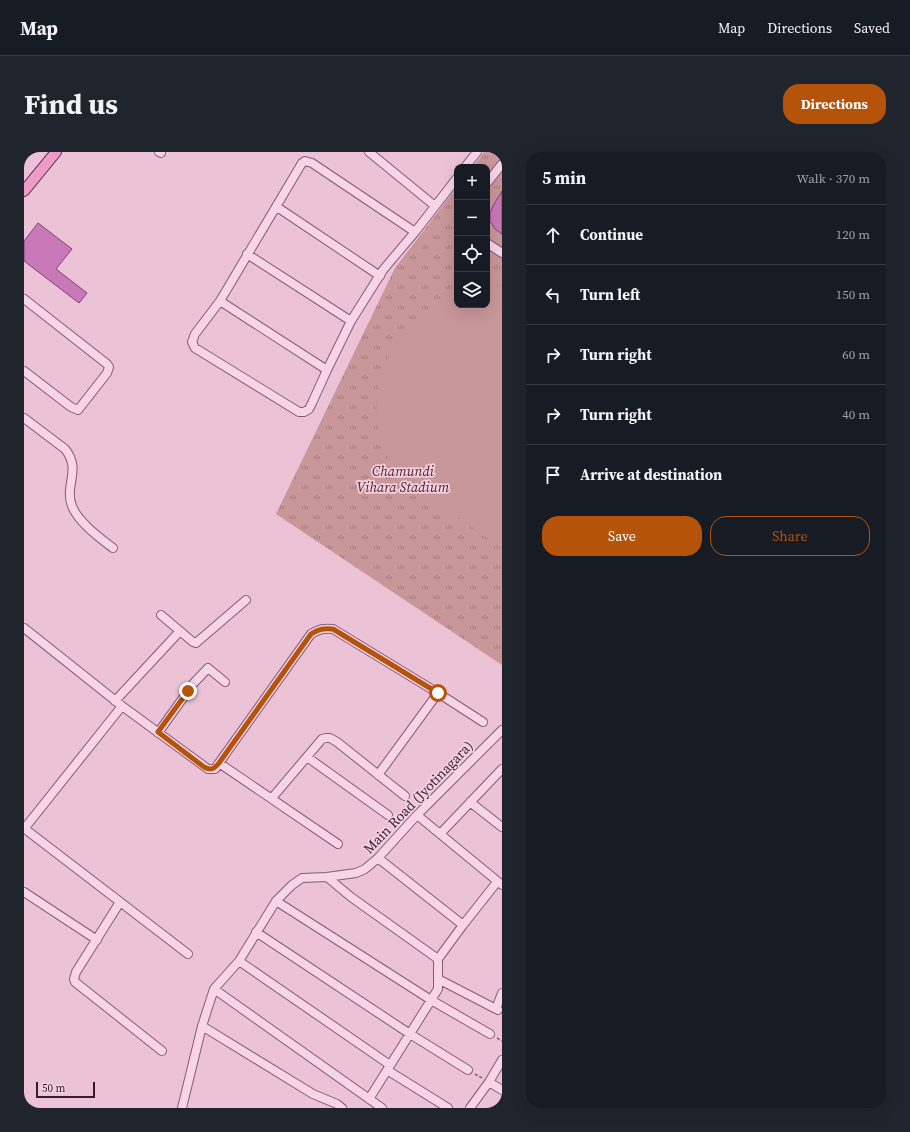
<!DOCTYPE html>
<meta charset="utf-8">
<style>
body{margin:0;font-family:"Source Serif 4",serif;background:#20242c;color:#f1f3f6}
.controls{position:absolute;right:12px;top:12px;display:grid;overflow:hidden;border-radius:8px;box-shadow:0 4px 16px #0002}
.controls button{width:36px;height:36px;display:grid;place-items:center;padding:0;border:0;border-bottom:1px solid #363941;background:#171b24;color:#f1f3f6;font:20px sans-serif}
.scale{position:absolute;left:12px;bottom:10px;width:59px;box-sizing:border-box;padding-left:4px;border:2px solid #351d2e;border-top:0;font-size:11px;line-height:14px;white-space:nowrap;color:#351d2e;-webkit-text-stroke:3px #f4d1e2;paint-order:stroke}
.stop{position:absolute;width:12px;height:12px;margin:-9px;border:3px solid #b45309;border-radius:50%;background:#fff}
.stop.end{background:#b45309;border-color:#fff;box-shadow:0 1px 4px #0008}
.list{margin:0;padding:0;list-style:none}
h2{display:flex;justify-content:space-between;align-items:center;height:52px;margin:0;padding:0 16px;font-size:17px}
h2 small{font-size:13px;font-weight:400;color:#9ea1a6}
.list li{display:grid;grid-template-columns:26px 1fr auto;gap:12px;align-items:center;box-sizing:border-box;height:60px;padding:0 16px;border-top:1px solid #363941}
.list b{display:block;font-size:15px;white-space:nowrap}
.list em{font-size:13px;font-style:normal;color:#9ea1a6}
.actions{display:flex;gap:8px;padding:12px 16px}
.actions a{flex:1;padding:9px 0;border:1px solid #b45309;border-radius:16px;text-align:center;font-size:14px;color:#b45309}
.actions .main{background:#b45309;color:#fff}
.icon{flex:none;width:22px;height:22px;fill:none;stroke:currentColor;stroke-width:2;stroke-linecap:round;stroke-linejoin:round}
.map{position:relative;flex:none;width:478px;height:956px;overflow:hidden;border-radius:16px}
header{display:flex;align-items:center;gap:24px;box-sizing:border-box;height:56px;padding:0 20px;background:#171b24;border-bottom:1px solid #363941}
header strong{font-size:19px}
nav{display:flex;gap:22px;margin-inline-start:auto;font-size:14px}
.intro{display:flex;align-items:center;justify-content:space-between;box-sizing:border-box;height:96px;padding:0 24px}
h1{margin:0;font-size:28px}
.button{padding:10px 18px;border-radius:16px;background:#b45309;color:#fff;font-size:14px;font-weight:700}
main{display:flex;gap:24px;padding:0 24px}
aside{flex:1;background:#171b24;border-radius:16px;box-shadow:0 4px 16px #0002}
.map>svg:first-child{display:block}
</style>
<header>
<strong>Map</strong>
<nav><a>Map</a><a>Directions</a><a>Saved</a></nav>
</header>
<div class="intro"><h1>Find us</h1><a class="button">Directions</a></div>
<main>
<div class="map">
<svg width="478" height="956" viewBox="0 0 478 956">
<defs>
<pattern id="grass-tufts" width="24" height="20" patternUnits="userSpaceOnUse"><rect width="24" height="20" fill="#c9969a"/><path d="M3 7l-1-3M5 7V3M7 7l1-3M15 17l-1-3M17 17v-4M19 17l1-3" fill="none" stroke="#a47a7e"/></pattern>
</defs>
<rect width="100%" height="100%" fill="#ecc2d7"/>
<!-- grass -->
<path fill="url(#grass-tufts)" d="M 460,0 L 478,0 L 478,513 L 252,362 L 371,116 L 433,35 L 433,153 L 463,153 L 463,15 L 449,15 Z"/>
<!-- pitch -->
<path fill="#c9969a" d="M 472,134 L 478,135 L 478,396 L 372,322 L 355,287 L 352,249 L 360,213 L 379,180 L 408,153 L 433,142 L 433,153 L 463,153 L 463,136 Z"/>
<!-- building -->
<path fill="#c979b7" stroke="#834176" d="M 478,39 L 478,82 L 471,77 L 466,69 L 466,61 L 470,52 Z
M 14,71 L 48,97 L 32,117 L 63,141 L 55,151 L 0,109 L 0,89 Z"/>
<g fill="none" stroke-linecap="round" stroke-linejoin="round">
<!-- minor casing -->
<g stroke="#855a76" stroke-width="10">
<path id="minor" d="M 135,0 L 137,1
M 345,0 L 411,54
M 441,15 L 453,0
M 463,31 L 478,12
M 253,55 L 356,124
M 391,80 L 288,11 L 281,9 L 278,11 L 196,149 L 171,182 L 168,190 L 171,196 L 275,260 L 280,260 L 285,257 L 288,251 L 303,218 L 327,169 L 359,118 L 391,80 L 433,26
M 463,91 L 478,101
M 223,102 L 327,169
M 0,147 L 83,212 L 85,215 L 83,221 L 54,258 L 47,255 L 0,219
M 196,149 L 303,218
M 0,266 L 41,297 C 58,318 40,333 48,354 C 54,370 76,386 89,396
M 137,463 L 169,490 L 172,491 L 222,448
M 0,476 L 98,554 L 184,617 L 191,617 L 195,611 L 287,482 C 295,477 300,476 309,477 L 414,541 L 459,570
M 167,534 L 184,516 L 201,530
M 91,549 L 156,479
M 134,581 L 164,539
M 283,605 L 364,663
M 195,611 L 314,692
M 354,623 L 414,541
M 248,646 L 298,587 L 302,586 L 306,586 L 313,590 L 381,644
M 446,650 L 478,675
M 393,663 L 478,733
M 0,677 L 98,554
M 1,677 L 164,802
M 416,682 L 478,617
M 354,706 L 439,773
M 303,725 L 327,745 L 414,807
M 0,740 L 73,788
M 252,749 L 407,848 L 466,882
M 96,750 L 52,820 L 50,827 L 51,830 L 138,899
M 232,780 L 386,882 L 444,918
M 215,809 L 366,913
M 414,827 L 474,858
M 190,837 L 358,956
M 472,857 L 478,841
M 178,874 L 289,942 L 313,952 L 318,956
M 363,918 L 424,956
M 465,930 L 478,938
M 345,947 L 414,837 L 414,807 L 439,773 L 473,730
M 158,956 L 178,874 L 190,837 L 215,809 L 252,749 L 268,733 L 278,726 L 303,725 L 332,721 L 341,717 L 354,706 L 393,663 L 478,578
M 446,956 L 465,930 L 478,908"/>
</g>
<!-- major casing -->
<g stroke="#532e49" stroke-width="12">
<path id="major" d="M 0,39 L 32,0"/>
</g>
<!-- path -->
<path stroke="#855a76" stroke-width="1.5" stroke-dasharray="3 2" stroke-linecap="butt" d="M 473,886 L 478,889
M 451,922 L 458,926"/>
<!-- minor -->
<use href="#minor" stroke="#f7d4e6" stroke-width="8"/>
<!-- major -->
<use href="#major" stroke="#ee9bc5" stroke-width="10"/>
</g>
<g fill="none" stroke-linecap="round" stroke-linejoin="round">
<!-- route -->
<path stroke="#b45309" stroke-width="5" d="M 164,539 L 134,580 L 180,615 C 187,619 190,617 195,611 L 287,482 C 295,477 300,476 309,477 L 414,541"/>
</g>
<g text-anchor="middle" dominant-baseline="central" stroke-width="3.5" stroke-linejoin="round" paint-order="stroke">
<!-- park labels -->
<g font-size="14" font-style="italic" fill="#512725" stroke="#f4d1e2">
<text x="379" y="319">Chamundi<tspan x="379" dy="16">Vihara Stadium</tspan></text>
</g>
<!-- street labels -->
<g font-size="14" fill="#351d2e" stroke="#f4d1e2">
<text transform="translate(394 645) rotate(-46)">Main Road (Jyotinagara)</text>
</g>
</g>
</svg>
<div class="controls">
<button>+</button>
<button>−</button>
<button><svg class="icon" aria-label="locate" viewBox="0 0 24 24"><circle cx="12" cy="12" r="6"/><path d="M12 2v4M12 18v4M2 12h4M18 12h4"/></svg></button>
<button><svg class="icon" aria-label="layers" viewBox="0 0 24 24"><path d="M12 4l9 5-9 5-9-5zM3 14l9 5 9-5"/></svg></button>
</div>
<div class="scale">50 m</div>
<div class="stop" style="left:414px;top:541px"></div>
<div class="stop end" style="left:164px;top:539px"></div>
</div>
<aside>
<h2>5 min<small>Walk · 370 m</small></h2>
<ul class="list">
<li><svg class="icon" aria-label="ahead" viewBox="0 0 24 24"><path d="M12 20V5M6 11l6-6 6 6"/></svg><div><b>Continue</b></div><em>120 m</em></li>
<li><svg class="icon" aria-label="left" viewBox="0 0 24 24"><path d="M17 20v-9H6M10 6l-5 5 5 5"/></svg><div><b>Turn left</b></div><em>150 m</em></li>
<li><svg class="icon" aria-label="right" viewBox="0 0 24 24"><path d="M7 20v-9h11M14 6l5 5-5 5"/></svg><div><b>Turn right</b></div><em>60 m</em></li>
<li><svg class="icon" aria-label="right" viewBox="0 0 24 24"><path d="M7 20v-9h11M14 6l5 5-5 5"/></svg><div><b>Turn right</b></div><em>40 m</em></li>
<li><svg class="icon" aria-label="arrive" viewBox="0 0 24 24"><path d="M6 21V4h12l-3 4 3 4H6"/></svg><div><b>Arrive at destination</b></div></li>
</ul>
<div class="actions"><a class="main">Save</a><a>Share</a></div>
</aside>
</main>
